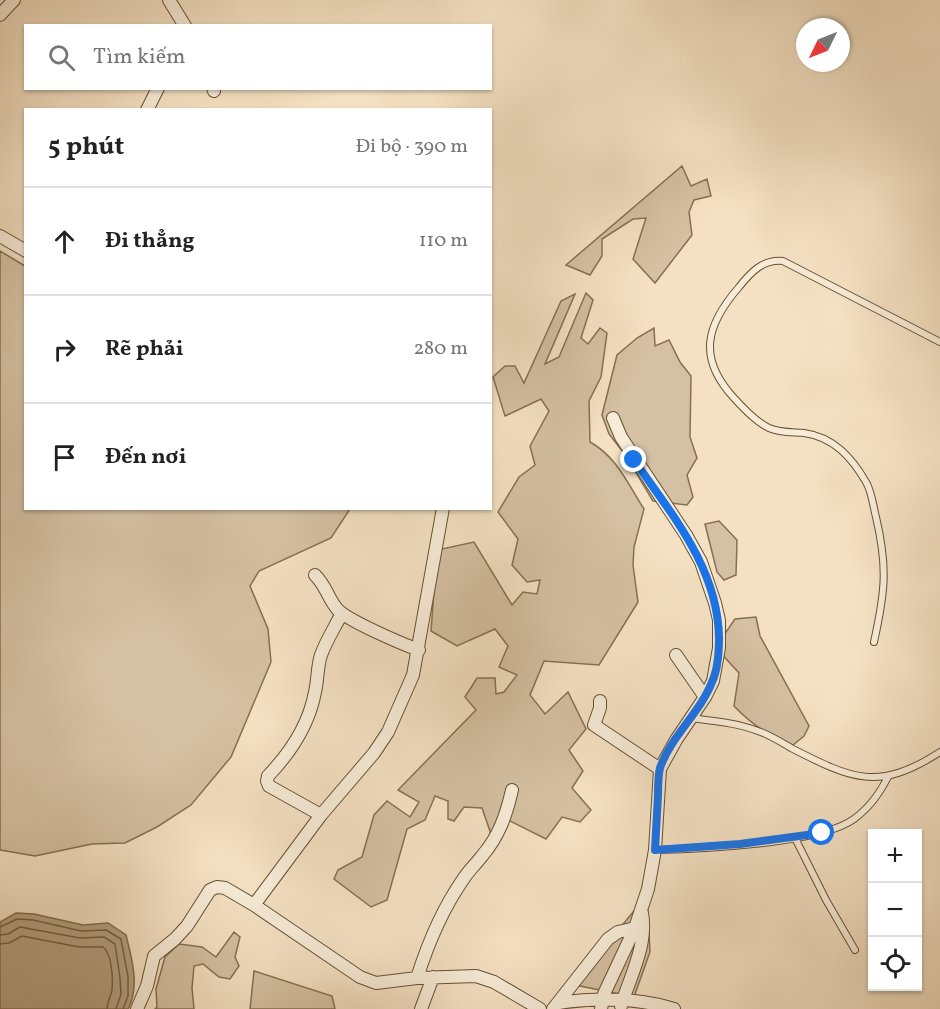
<!DOCTYPE html>
<html lang="vi">
<meta charset="utf-8">
<style>
body{margin:0;font-family:Vollkorn,serif;background:#f2f2f2;color:#222}
.controls{position:absolute;right:18px;bottom:18px;display:grid;overflow:hidden;border-radius:0px;box-shadow:0 2px 4px #0004}
.controls button{width:54px;height:54px;display:grid;place-items:center;padding:0;border:0;border-bottom:2px solid #e0e0e0;background:#fff;color:#222;font:30px sans-serif}
.compass{position:absolute;left:796px;top:18px;width:54px;height:54px;border-radius:50%;background:#fff;box-shadow:0 2px 4px #0004;rotate:227deg}
.stop{position:absolute;width:18px;height:18px;margin:-14px;border:4px solid #1a73e8;border-radius:50%;background:#fff}
.stop.end{background:#1a73e8;border-color:#fff;box-shadow:0 2px 6px #0008}
.list{margin:0;padding:0;list-style:none}
h2{display:flex;justify-content:space-between;align-items:center;height:78px;margin:0;padding:0 24px;font-size:26px}
h2 small{font-size:20px;font-weight:400;color:#767676}
.list li{display:grid;grid-template-columns:39px 1fr auto;gap:18px;align-items:center;box-sizing:border-box;height:108px;padding:0 24px;border-top:2px solid #e0e0e0}
.list b{display:block;font-size:22px;white-space:nowrap}
.list em{font-size:20px;font-style:normal;color:#767676}
.icon{flex:none;width:33px;height:33px;fill:none;stroke:currentColor;stroke-width:2;stroke-linecap:round;stroke-linejoin:round}
.map{position:relative;flex:none;width:940px;height:1009px;overflow:hidden}
.search{position:absolute;background:#fff;box-shadow:0 2px 4px #0004;left:24px;top:24px;width:468px;height:66px;display:flex;align-items:center;gap:15px;box-sizing:border-box;padding:0 21px;border-radius:0px;color:#767676;font-size:22px}
.panel{position:absolute;background:#fff;box-shadow:0 2px 4px #0004;left:24px;top:108px;width:468px;height:402px;border-radius:0px}
.map>svg:first-child{display:block}
</style>
<div class="map">
<svg width="940" height="1009" viewBox="0 0 940 1009">
<rect width="100%" height="100%" fill="#f4e1c3"/>
<filter id="stains"><feTurbulence type="fractalNoise" baseFrequency=".00333" numOctaves="4"/><feColorMatrix values="0 0 0 0 .2 0 0 0 0 .09 0 0 0 0 .02 0 0 0 .5 -.17"/></filter>
<radialGradient id="worn" r=".72"><stop offset=".6" stop-color="#630" stop-opacity="0"/><stop offset="1" stop-color="#630" stop-opacity=".3"/></radialGradient>
<!-- green -->
<path fill="#d4c0a2" stroke="#867051" stroke-width="1.5" d="M 682,166 L 691,186 L 707,179 L 711,196 L 694,200 L 689,212 L 692,235 L 655,283 L 633,259 L 646,218 L 633,219 L 602,239 L 602,256 L 590,275 L 566,265 Z
M 0,251 L 25,266 L 26,508 L 350,509 L 331,538 L 259,571 L 250,586 L 268,629 L 271,662 L 231,757 L 191,805 L 157,827 L 125,843 L 92,844 L 35,856 L 0,850 Z
M 586,293 L 593,300 L 581,338 L 588,344 L 600,328 L 607,333 L 601,377 L 589,401 L 590,442 C 617,457 628,484 644,509 L 634,547 L 633,565 L 638,602 L 599,665 L 544,661 L 530,695 L 545,714 L 568,692 L 586,729 L 569,750 L 583,771 L 572,788 L 591,810 L 580,822 L 562,817 L 546,839 L 504,818 L 492,837 L 482,808 L 464,807 L 454,821 L 448,819 L 448,801 L 435,796 L 425,820 L 407,829 L 387,900 L 371,907 L 334,879 L 338,870 L 362,857 L 374,815 L 387,801 L 410,817 L 419,802 L 398,790 L 476,710 L 465,697 L 477,678 L 495,678 L 496,694 L 504,692 L 517,675 L 499,667 L 508,646 L 495,629 L 457,646 L 431,631 L 437,550 L 474,542 L 512,605 L 523,592 L 537,594 L 540,580 L 527,582 L 512,565 L 518,539 L 498,512 L 519,477 L 535,465 L 530,446 L 549,411 L 541,399 L 505,416 L 493,377 L 505,366 L 515,366 L 524,383 L 561,301 L 575,294 L 545,364 L 559,357 Z
M 654,328 L 655,346 L 669,340 L 680,362 L 691,376 L 690,437 L 697,458 L 687,475 L 693,497 L 687,505 L 653,501 L 626,456 L 609,434 L 602,415 L 617,355 L 637,338 Z
M 719,521 L 737,540 L 736,575 L 724,580 L 717,572 L 705,524 Z
M 756,617 L 760,636 L 809,726 L 804,736 L 793,745 C 770,737 751,724 734,706 L 739,673 L 718,650 L 726,632 L 735,619 Z
M 647,895 L 650,952 L 634,997 L 580,986 L 575,983 Z
M 234,932 L 240,937 L 235,957 L 239,966 L 230,979 L 219,977 L 203,964 L 194,966 L 192,988 L 194,1009 L 155,1009 L 157,1007 L 156,989 L 165,957 L 179,944 L 202,947 L 216,957 Z
M 254,971 L 332,996 L 335,1009 L 250,1009 Z"/>
<!-- water -->
<path fill="#b4a081" stroke="#826d4d" stroke-width="1.5" d="M 16,913 L 34,914 L 83,925 L 108,923 L 126,935 C 132,959 140,987 128,1009 L 0,1009 L 0,922 Z"/>
<g fill="none" stroke-linecap="round" stroke-linejoin="round">
<!-- shore -->
<path stroke="#766040" stroke-width="1.5" d="M 0,927 L 17,919 L 33,920 L 81,931 L 106,930 L 121,939 L 128,977 L 128,996 L 123,1009
M 0,935 L 8,934 L 20,927 L 80,938 L 104,937 L 115,944 L 120,978 L 121,994 L 116,1009
M 0,944 L 9,943 L 22,936 L 79,947 L 103,947 C 112,954 113,978 112,990 C 111,996 107,1002 107,1009"/>
<!-- service casing -->
<g stroke="#665131" stroke-width="8">
<path id="service" d="M 874,642 C 885,592 888,568 876,517 C 873,506 872,492 866,482 C 852,458 834,437 804,433 C 792,432 780,433 769,428 C 756,422 743,408 734,398 C 697,358 706,325 739,287 C 751,272 763,259 783,261 L 940,342
M 691,718 C 714,721 737,723 758,731 C 770,735 781,742 791,748 C 852,779 878,792 940,752
M 795,838 L 826,900 L 855,950
M 655,850 C 700,849 820,844 854,819 C 870,807 879,794 888,777"/>
</g>
<!-- minor casing -->
<g stroke="#665131" stroke-width="14">
<path id="minor" d="M 169,0 L 185,26
M 0,15 L 14,0
M 213,88 L 214,91
M 147,110 L 158,88
M 0,236 L 26,251
M 315,575 C 327,587 328,599 338,610 C 349,621 402,644 419,650
M 676,655 L 705,697
M 600,701 L 600,708 L 594,725 L 660,769
M 321,815 L 269,786 L 267,781 L 268,776 C 291,752 309,725 315,692 C 318,680 317,667 321,655 C 326,641 335,627 342,613
M 254,905 L 321,815 L 374,753 L 388,732 L 413,675 L 443,508
M 417,978 C 428,943 443,908 464,878 C 469,870 476,864 482,856 C 499,836 506,816 512,790
M 558,1003 C 596,998 636,997 674,1009
M 621,1006 C 630,977 648,944 642,913
M 137,1009 L 147,986 L 154,956 L 175,939 L 187,926 L 210,890 L 217,887 L 225,888 L 254,905 L 360,977 L 376,983 L 417,978 L 476,976 L 494,982 L 540,1009
M 421,1009 L 433,977
M 553,1009 L 608,939 L 618,932 L 635,928
M 601,1009 L 604,994 L 635,928 L 648,889 L 655,850 L 660,769 L 676,740 L 705,697 L 713,681 L 719,648 L 719,620 L 715,603 L 701,562 L 686,535 L 621,437 L 613,418"/>
</g>
<!-- service -->
<use href="#service" stroke="#f8ecd8" stroke-width="6"/>
<!-- minor -->
<use href="#minor" stroke="#f8ecd8" stroke-width="12"/>
</g>
<g fill="none" stroke-linecap="round" stroke-linejoin="round">
<!-- route -->
<path stroke="#1a73e8" stroke-width="8" d="M 634,460 C 672,515 718,568 719,638 C 719,652 718,669 712,682 C 700,713 671,736 660,768 C 658,776 658,787 658,795 C 657,813 656,832 655,850 L 740,844 L 822,833"/>
</g>
<rect width="100%" height="100%" filter="url(#stains)"/>
<rect width="100%" height="100%" fill="url(#worn)"/>
</svg>
<div class="controls">
<button>+</button>
<button>−</button>
<button><svg class="icon" aria-label="locate" viewBox="0 0 24 24"><circle cx="12" cy="12" r="6"/><path d="M12 2v4M12 18v4M2 12h4M18 12h4"/></svg></button>
</div>
<svg class="compass" viewBox="-18 -18 36 36"><path d="M0-13l5 13h-10z" fill="#e53935"/><path d="M0 13l5-13h-10z" fill="#767676"/></svg>
<div class="stop" style="left:822px;top:833px"></div>
<div class="stop end" style="left:634px;top:460px"></div>
<div class="search"><svg class="icon" aria-label="search" viewBox="0 0 24 24"><circle cx="10" cy="10" r="6"/><path d="M15 15l6 6"/></svg>Tìm kiếm</div>
<section class="panel">
<h2>5 phút<small>Đi bộ · 390 m</small></h2>
<ul class="list">
<li><svg class="icon" aria-label="ahead" viewBox="0 0 24 24"><path d="M12 20V5M6 11l6-6 6 6"/></svg><div><b>Đi thẳng</b></div><em>110 m</em></li>
<li><svg class="icon" aria-label="right" viewBox="0 0 24 24"><path d="M7 20v-9h11M14 6l5 5-5 5"/></svg><div><b>Rẽ phải</b></div><em>280 m</em></li>
<li><svg class="icon" aria-label="arrive" viewBox="0 0 24 24"><path d="M6 21V4h12l-3 4 3 4H6"/></svg><div><b>Đến nơi</b></div></li>
</ul>
</section>
</div>
